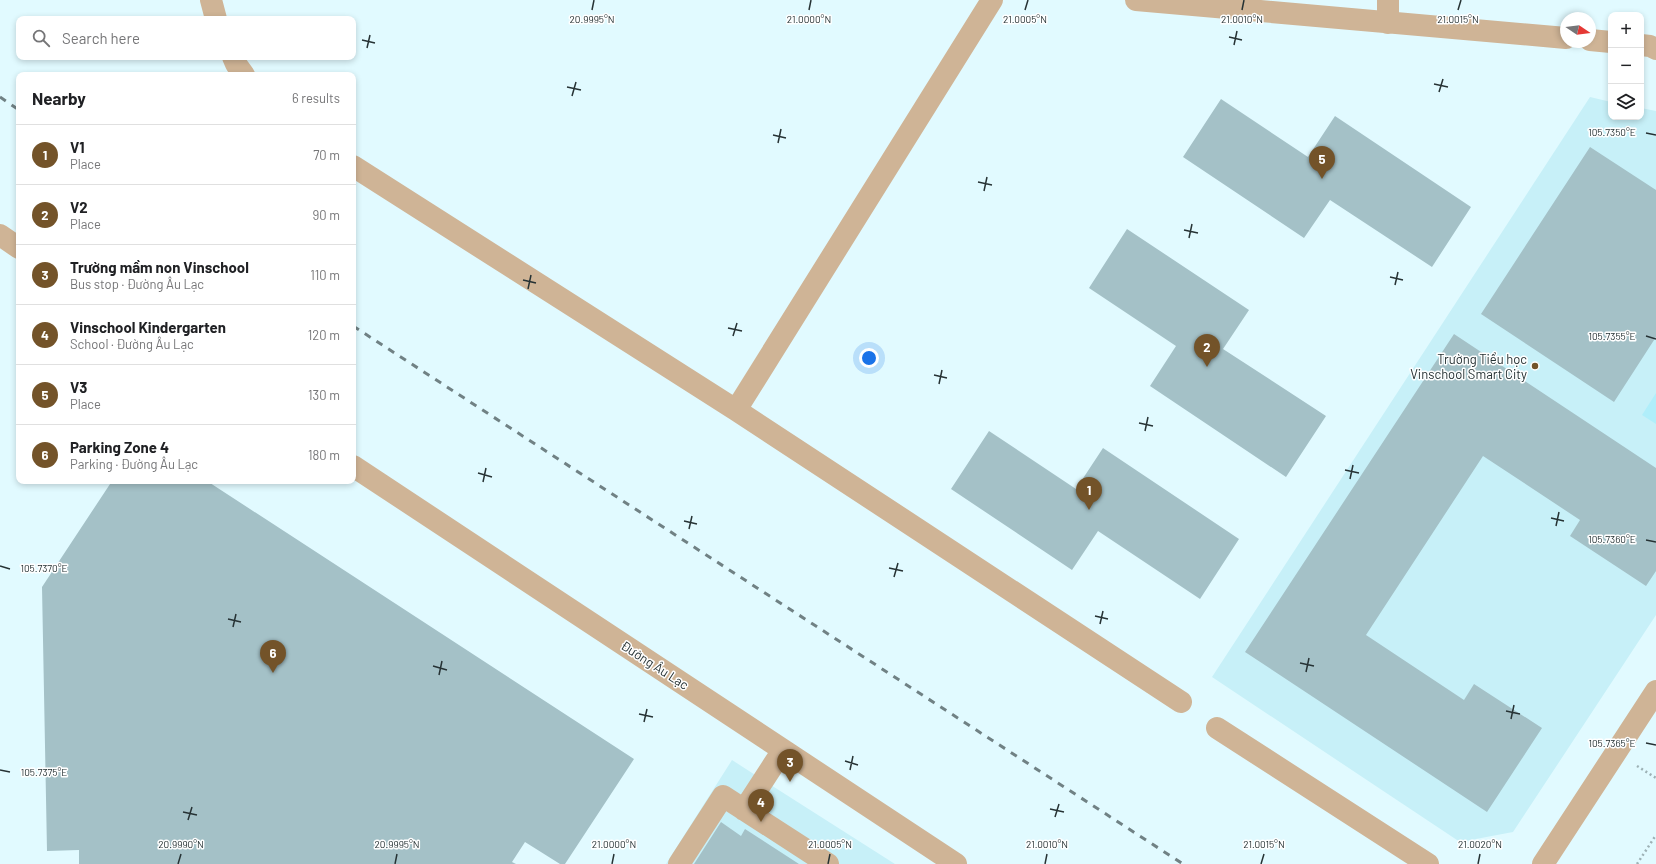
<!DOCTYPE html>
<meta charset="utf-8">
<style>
body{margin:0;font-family:Barlow,sans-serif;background:#f6f6f6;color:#202124}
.controls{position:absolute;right:12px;top:12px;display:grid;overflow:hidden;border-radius:8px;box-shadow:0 2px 6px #0003}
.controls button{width:36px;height:36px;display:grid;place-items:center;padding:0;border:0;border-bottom:1px solid #e0e0e0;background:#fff;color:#202124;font:20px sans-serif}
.compass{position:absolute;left:1560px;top:12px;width:36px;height:36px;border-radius:50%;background:#fff;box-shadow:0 2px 6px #0003;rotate:103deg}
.you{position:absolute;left:869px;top:358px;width:14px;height:14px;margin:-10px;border:3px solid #fff;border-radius:50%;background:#1a73e8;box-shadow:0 0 0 6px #1a73e833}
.badge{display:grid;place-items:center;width:26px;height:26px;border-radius:50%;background:#735329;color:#fff;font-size:13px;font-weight:700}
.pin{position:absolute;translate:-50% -33px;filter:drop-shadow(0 1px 2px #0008)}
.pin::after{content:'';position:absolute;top:21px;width:14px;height:12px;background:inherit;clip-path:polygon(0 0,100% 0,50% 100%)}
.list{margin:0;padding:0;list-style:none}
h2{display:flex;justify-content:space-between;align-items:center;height:52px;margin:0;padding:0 16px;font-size:17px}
h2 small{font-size:13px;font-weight:400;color:#757577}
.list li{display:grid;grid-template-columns:26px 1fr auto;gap:12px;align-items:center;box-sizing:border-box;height:60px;padding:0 16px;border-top:1px solid #e0e0e0}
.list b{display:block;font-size:15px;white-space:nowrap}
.list p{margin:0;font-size:13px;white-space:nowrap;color:#757577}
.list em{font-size:13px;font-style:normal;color:#757577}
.icon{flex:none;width:22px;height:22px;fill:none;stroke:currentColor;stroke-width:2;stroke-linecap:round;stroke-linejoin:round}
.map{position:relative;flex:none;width:1656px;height:864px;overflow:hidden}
.search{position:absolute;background:#fff;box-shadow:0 2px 6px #0003;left:16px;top:16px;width:340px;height:44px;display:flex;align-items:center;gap:10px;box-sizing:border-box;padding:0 14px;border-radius:8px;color:#757577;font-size:15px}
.panel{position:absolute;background:#fff;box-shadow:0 2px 6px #0003;left:16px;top:72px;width:340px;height:412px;border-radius:8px}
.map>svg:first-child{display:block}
</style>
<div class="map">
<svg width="1656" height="864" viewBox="0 0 1656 864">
<rect width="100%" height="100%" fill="#e1faff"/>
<!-- built -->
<path fill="#c7f0f8" d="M 1590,97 L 1611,102 L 1611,117 L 1641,117 L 1641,108 L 1656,111 L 1656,615 L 1513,832 L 1460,842 L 1212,677 Z
M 732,760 L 763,780 L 895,864 L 666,864 Z"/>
<!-- green -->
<path fill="#b0eefa" d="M 1656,393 L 1656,424 L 1642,415 Z"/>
<!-- building -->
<path fill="#a4c1c7" d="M 1221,99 L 1308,157 L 1335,116 L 1471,207 L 1432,267 L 1330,200 L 1304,238 L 1183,157 Z
M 1590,147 L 1656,190 L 1656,337 L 1614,402 L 1481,314 Z
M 1127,229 L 1249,310 L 1223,349 L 1326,416 L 1286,477 L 1150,386 L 1176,346 L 1089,288 Z
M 1454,334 L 1656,468 L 1656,571 L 1646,586 L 1570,536 L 1580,520 L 1483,456 L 1366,635 L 1464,700 L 1474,684 L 1542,728 L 1487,812 L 1245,652 Z
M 989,431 L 1076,489 L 1103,448 L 1239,539 L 1200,599 L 1098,531 L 1072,570 L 951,489 Z
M 112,481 L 207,481 L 634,759 L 565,864 L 560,864 L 525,842 L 512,862 L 516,864 L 79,864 L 79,850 L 47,851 L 42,587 Z
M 721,822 L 741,836 L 745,829 L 799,864 L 694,864 Z"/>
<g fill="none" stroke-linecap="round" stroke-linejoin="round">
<!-- path -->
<path stroke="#9db1b5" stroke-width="2.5" stroke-dasharray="2 3" stroke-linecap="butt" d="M 1637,766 L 1656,778
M 1637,864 L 1656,835"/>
<!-- minor -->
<path stroke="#cfb496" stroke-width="22" d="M 211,0 L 216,19
M 1136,0 L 1566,38
M 1388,23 L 1388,0
M 1590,40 L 1611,42
M 1641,45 L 1650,46 L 1656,49
M 233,57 L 236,64 L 244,75
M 353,166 L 736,410 L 1181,702
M 0,235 L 19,248
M 736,410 L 992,0
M 353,466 L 956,864
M 1217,728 L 1428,864
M 744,810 L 783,750
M 679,864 L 723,796 L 828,864
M 1543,864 L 1656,691"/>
<!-- rail -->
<path stroke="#708184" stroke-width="3" stroke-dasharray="7 7" stroke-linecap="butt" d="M 0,97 L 19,110
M 353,326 L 1183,864"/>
</g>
<!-- ticks -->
<path fill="none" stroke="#263234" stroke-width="1.5" d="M 592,10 L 594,0M 809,10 L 811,0M 1025,10 L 1028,0M 1242,10 L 1244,0M 1458,10 L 1461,0M 1229,37 L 1242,40M 362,40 L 375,43M 1234,45 L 1237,31M 367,48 L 370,35M 1434,84 L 1448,87M 567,87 L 581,90M 1439,92 L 1443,79M 572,96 L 576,82M 1646,133 L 1656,135M 773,135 L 786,138M 778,143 L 781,129M 978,182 L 992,185M 984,191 L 987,177M 1184,230 L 1198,233M 1189,238 L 1192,224M 1390,277 L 1403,280M 523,280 L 536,283M 1395,285 L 1398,272M 528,289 L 531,275M 728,328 L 742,331M 733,336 L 737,323M 1646,336 L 1656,339M 934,375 L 947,378M 939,384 L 942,370M 1139,423 L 1153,426M 1145,431 L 1148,417M 1345,470 L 1359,473M 478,473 L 492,477M 1350,479 L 1353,465M 483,482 L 486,468M 1551,518 L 1564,521M 684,521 L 697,524M 1556,526 L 1559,512M 689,529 L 692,516M 1646,540 L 1656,542M 0,566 L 10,569M 889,568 L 903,571M 894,577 L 898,563M 1095,616 L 1108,619M 228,619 L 241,622M 1100,624 L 1103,611M 233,627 L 236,614M 1300,663 L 1314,666M 433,666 L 447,670M 1306,672 L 1309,658M 439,675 L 442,661M 1506,711 L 1520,714M 639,714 L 653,717M 1511,719 L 1514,705M 644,722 L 647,709M 1646,743 L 1656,745M 845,761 L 858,765M 0,770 L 10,772M 850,770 L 853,756M 1050,809 L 1064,812M 183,812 L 197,815M 1055,817 L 1059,804M 188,820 L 192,807M 178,864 L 181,854M 395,864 L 397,854M 612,864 L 614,854M 828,864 L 830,854M 1045,864 L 1047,854M 1261,864 L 1264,854M 1478,864 L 1480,854"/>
<!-- markers -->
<circle fill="#735329" stroke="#fff" stroke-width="1.5" cx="1535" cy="366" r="4"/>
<g text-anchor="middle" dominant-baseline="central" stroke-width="3" stroke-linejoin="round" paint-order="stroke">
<!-- poi labels -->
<g font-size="13" fill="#263234" stroke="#fff" text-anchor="end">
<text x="1527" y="359">Trường Tiểu học<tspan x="1527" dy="15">Vinschool Smart City</tspan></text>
</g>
<!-- street labels -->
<g font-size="13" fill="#263234" stroke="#fff">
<text transform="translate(655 665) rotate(33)">Đường Âu Lạc</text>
</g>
</g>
<g font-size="10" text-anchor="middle" fill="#263234" stroke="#fff" stroke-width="3" stroke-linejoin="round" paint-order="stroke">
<text x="592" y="23">20.9995°N</text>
<text x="809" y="23">21.0000°N</text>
<text x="1025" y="23">21.0005°N</text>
<text x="1242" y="23">21.0010°N</text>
<text x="1458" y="23">21.0015°N</text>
<text x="1612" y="136">105.7350°E</text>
<text x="1612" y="340">105.7355°E</text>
<text x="1612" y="543">105.7360°E</text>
<text x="44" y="572">105.7370°E</text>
<text x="1612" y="747">105.7365°E</text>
<text x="44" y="776">105.7375°E</text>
<text x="181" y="848">20.9990°N</text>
<text x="397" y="848">20.9995°N</text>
<text x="614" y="848">21.0000°N</text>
<text x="830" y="848">21.0005°N</text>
<text x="1047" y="848">21.0010°N</text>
<text x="1264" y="848">21.0015°N</text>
<text x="1480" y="848">21.0020°N</text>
</g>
</svg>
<div class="controls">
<button>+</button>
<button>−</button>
<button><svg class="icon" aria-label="layers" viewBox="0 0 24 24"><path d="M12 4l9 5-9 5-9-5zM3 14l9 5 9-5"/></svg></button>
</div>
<svg class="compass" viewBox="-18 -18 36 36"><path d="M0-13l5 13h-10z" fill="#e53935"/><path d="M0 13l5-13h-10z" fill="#757577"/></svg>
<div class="you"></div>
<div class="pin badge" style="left:1089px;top:510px">1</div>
<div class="pin badge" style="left:1207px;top:367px">2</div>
<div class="pin badge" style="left:790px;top:782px">3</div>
<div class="pin badge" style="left:761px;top:822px">4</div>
<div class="pin badge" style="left:1322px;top:179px">5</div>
<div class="pin badge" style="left:273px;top:673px">6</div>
<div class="search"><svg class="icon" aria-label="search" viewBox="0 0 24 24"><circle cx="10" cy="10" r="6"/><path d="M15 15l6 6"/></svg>Search here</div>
<section class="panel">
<h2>Nearby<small>6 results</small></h2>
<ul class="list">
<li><span class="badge">1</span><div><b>V1</b><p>Place</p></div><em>70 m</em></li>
<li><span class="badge">2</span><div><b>V2</b><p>Place</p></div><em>90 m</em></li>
<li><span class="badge">3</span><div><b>Trường mầm non Vinschool</b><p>Bus stop · Đường Âu Lạc</p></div><em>110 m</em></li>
<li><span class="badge">4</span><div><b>Vinschool Kindergarten</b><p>School · Đường Âu Lạc</p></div><em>120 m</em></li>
<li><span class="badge">5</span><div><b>V3</b><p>Place</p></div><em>130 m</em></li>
<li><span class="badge">6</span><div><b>Parking Zone 4</b><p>Parking · Đường Âu Lạc</p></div><em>180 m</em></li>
</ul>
</section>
</div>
